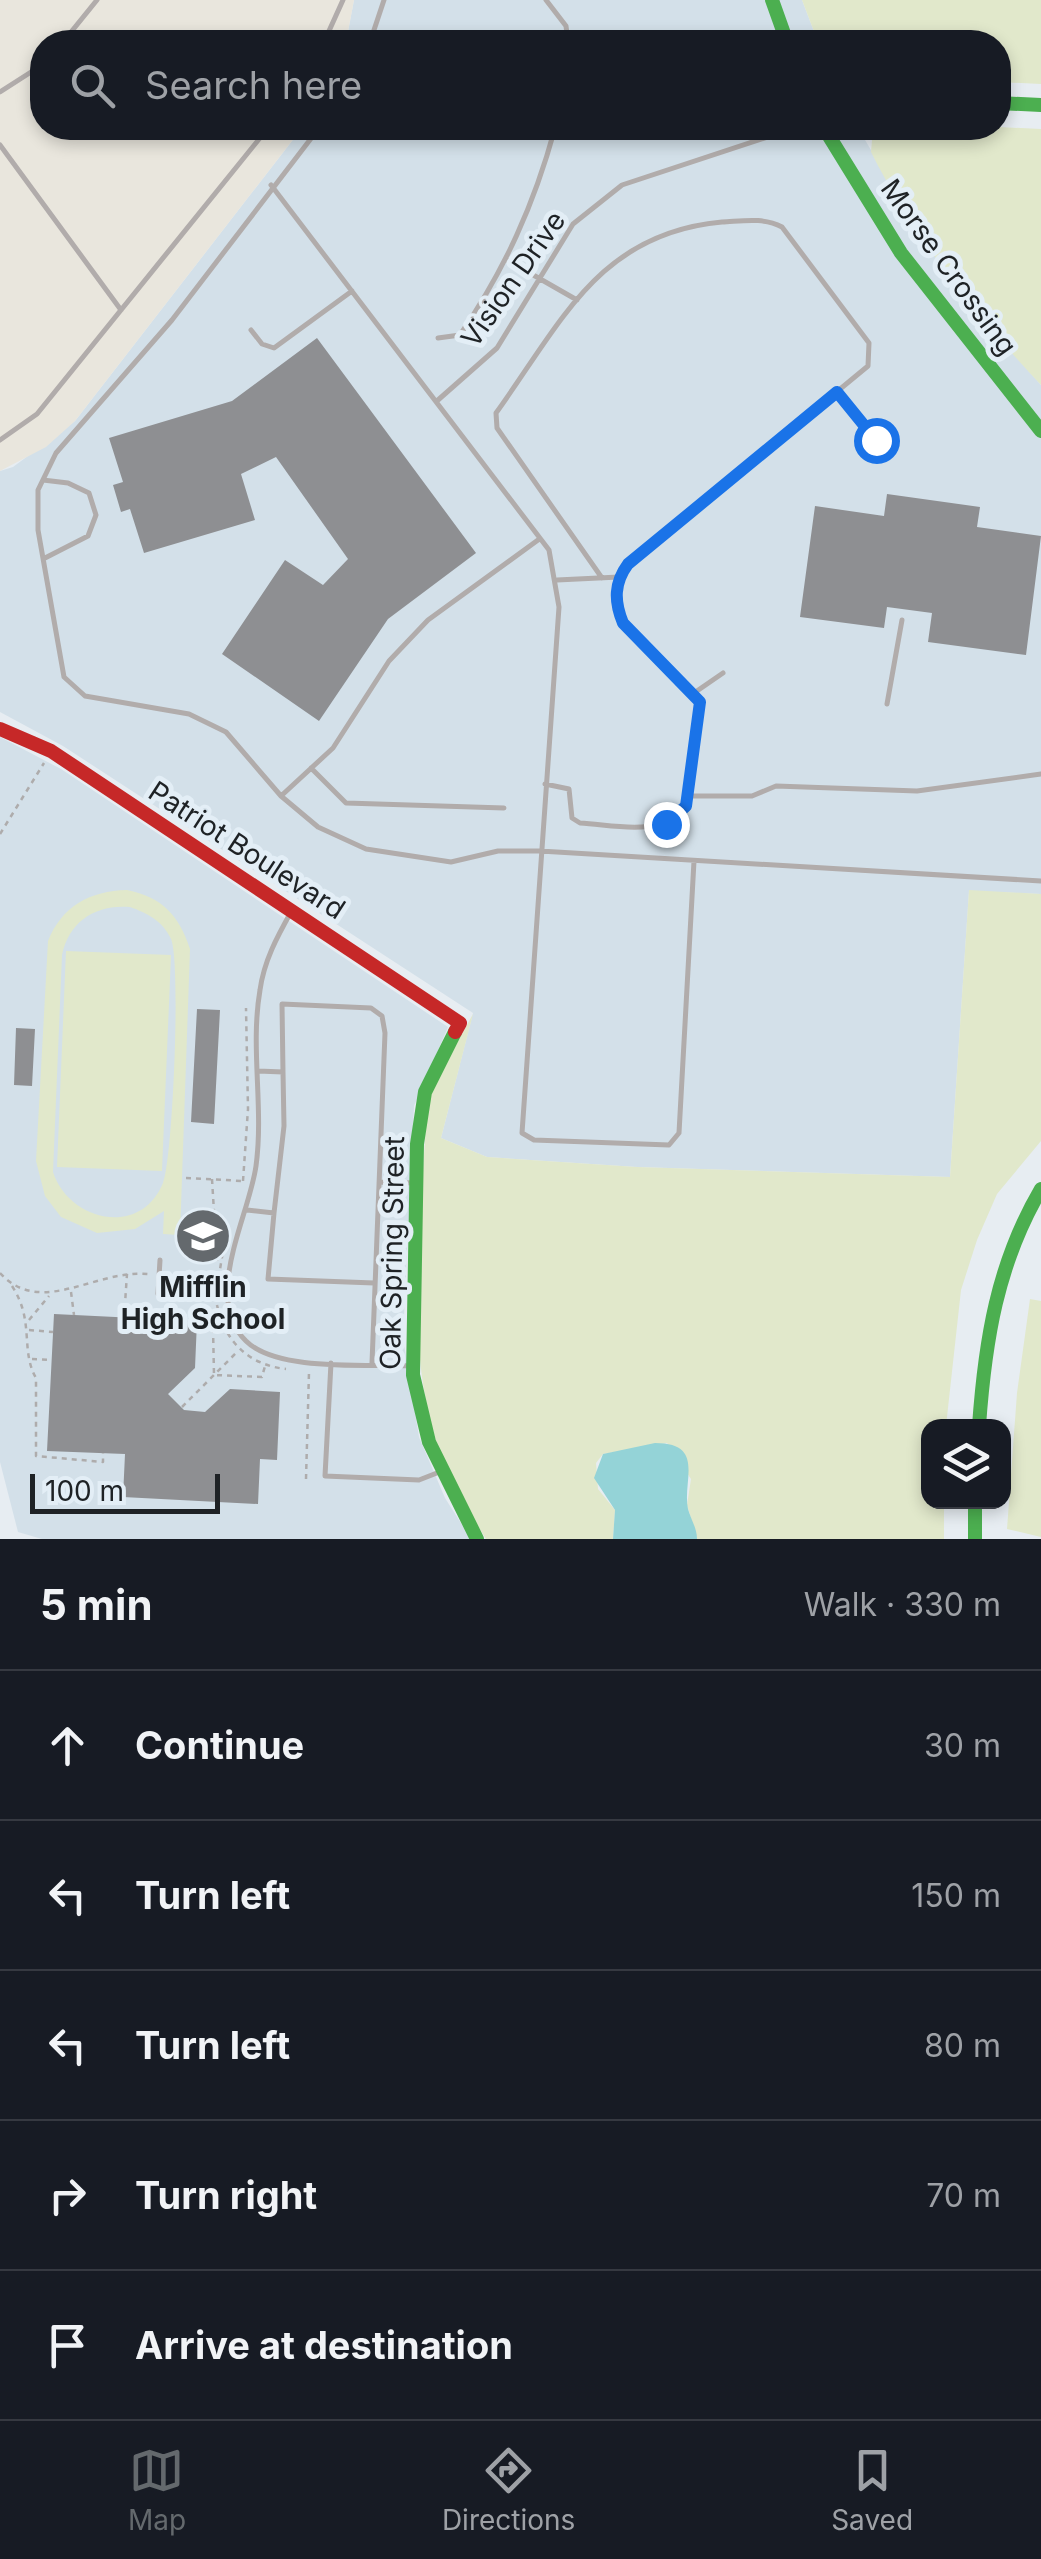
<!DOCTYPE html>
<meta charset="utf-8">
<style>
body{margin:0;font-family:Inter,sans-serif;background:#20242c;color:#f1f3f6}
.controls{position:absolute;right:30px;bottom:30px;display:grid;overflow:hidden;border-radius:20px;box-shadow:0 5px 15px #0003}
.controls button{width:90px;height:90px;display:grid;place-items:center;padding:0;border:0;border-bottom:2px solid #363941;background:#171b24;color:#f1f3f6;font:50px sans-serif}
.scale{position:absolute;left:30px;bottom:25px;width:190px;box-sizing:border-box;padding-left:10px;border:5px solid #1e2225;border-top:0;font-size:28px;line-height:35px;white-space:nowrap;color:#1e2225;-webkit-text-stroke:8px #e3eef6;paint-order:stroke}
.stop{position:absolute;width:30px;height:30px;margin:-22px;border:8px solid #1a73e8;border-radius:50%;background:#fff}
.stop.end{background:#1a73e8;border-color:#fff;box-shadow:0 2px 10px #0008}
.list{margin:0;padding:0;list-style:none}
h2{display:flex;justify-content:space-between;align-items:center;height:130px;margin:0;padding:0 40px;font-size:42px}
h2 small{font-size:32px;font-weight:400;color:#9ea1a6}
.list li{display:grid;grid-template-columns:65px 1fr auto;gap:30px;align-items:center;box-sizing:border-box;height:150px;padding:0 40px;border-top:2px solid #363941}
.list b{display:block;font-size:38px;white-space:nowrap}
.list em{font-size:32px;font-style:normal;color:#9ea1a6}
.icon{flex:none;width:55px;height:55px;fill:none;stroke:currentColor;stroke-width:2;stroke-linecap:round;stroke-linejoin:round}
.map{position:relative;flex:none;width:1041px;height:1539px;overflow:hidden}
.search{position:absolute;background:#171b24;box-shadow:0 5px 15px #0003;left:30px;right:30px;top:30px;height:110px;display:flex;align-items:center;gap:25px;box-sizing:border-box;padding:0 35px;border-radius:40px;color:#9ea1a6;font-size:38px}
.sheet{height:880px;background:#171b24}
nav{display:flex;justify-content:space-around;align-items:center;box-sizing:border-box;height:140px;border-top:2px solid #363941;background:#171b24;font-size:28px;color:#9ea1a6}
nav a{display:grid;justify-items:center;gap:5px}
nav .on{color:#64696d}
.map>svg:first-child{display:block}
</style>
<div class="map">
<svg width="1041" height="1539" viewBox="0 0 1041 1539">
<rect width="100%" height="100%" fill="#e7edf2"/>
<!-- built -->
<path fill="#d3e0e9" d="M 354,0 L 802,0 L 818,42 L 346,42 Z
M 302,128 L 858,128 L 925,242 L 972,306 L 1041,385 L 1041,894 L 969,891 L 950,1177 L 637,1167 L 487,1157 L 441,1138 L 473,1013 L 63,746 L 0,712 L 0,471 L 13,467 L 75,421 Z
M 0,737 L 61,769 L 448,1027 L 414,1106 L 403,1338 L 419,1437 L 445,1498 L 471,1539 L 42,1539 L 18,1532 L 0,1462 Z"/>
<!-- industrial -->
<path fill="#e9e6dd" d="M 0,0 L 354,0 L 346,42 L 42,42 L 42,128 L 302,128 L 75,421 L 46,447 L 0,471 Z"/>
<!-- green -->
<path fill="#e1e8cb" fill-rule="evenodd" d="M 802,0 L 1041,0 L 1041,84 L 999,82 L 998,42 L 818,42 Z
M 998,127 L 1041,129 L 1041,385 C 976,316 914,237 871,152 L 872,140 L 886,128 Z
M 127,890 C 162,897 179,915 190,949 L 180,1235 L 163,1234 L 164,1211 L 135,1229 L 97,1233 L 61,1217 L 45,1196 L 36,1161 L 48,941 C 62,906 90,891 127,890 ZM 130,907 C 147,913 163,921 171,939 C 181,961 173,1159 163,1183 C 140,1239 68,1220 53,1172 L 62,955 C 69,921 96,904 130,907 Z
M 969,890 L 1041,894 L 1041,1141 L 997,1194 L 977,1240 L 961,1290 L 946,1426 L 928,1426 L 928,1502 L 944,1502 L 944,1539 L 697,1539 L 687,1505 L 691,1479 L 667,1443 L 603,1454 L 596,1463 L 598,1489 L 615,1510 L 613,1539 L 486,1539 C 470,1513 452,1487 442,1458 C 402,1352 421,1230 426,1120 L 432,1088 L 473,1014 L 441,1138 L 487,1157 L 637,1167 L 950,1177 Z
M 66,951 L 171,955 L 162,1171 L 57,1167 Z
M 1030,1299 L 1041,1301 L 1041,1537 L 1007,1529 L 1017,1393 Z"/>
<!-- water -->
<path fill="#94d3d7" d="M 655,1443 C 706,1443 682,1481 688,1509 C 691,1520 697,1528 697,1539 L 613,1539 L 615,1510 L 594,1478 L 603,1454 Z"/>
<!-- building -->
<path fill="#8e8f92" d="M 317,338 L 476,553 L 388,619 L 319,721 L 222,654 L 285,560 L 323,585 L 348,559 L 276,457 L 241,474 L 255,520 L 144,553 L 130,509 L 121,512 L 113,485 L 123,482 L 109,438 L 232,401 Z
M 887,494 L 980,507 L 977,527 L 1041,536 L 1026,655 L 928,642 L 932,613 L 887,607 L 884,628 L 800,617 L 815,506 L 884,516 Z
M 197,1009 L 220,1010 L 214,1124 L 191,1122 Z
M 16,1028 L 35,1029 L 32,1086 L 14,1085 Z
M 54,1314 L 197,1321 L 195,1368 L 168,1394 L 184,1410 L 205,1412 L 230,1389 L 280,1392 L 277,1460 L 260,1459 L 258,1504 L 123,1497 L 125,1454 L 47,1451 Z"/>
<g fill="none" stroke-linecap="round" stroke-linejoin="round">
<!-- path -->
<path stroke="#aeacac" stroke-width="2.5" stroke-dasharray="5 5" stroke-linecap="butt" d="M 0,834 L 44,763
M 186,1178 L 243,1181
M 212,1179 L 217,1261
M 243,1181 L 248,1109 L 246,1008
M 0,1273 C 41,1318 95,1269 148,1274
M 12,1286 C 35,1321 20,1350 36,1378 L 36,1456 L 103,1462 L 103,1453
M 217,1288 L 223,1251
M 71,1292 L 74,1315
M 217,1305 C 225,1342 249,1365 286,1369
M 124,1318 L 127,1274
M 29,1320 L 49,1296
M 221,1323 L 213,1327 L 214,1375 L 262,1377 L 265,1366
M 29,1330 L 53,1332
M 32,1359 L 51,1360
M 182,1407 L 238,1351
M 306,1479 L 309,1372"/>
<!-- lane -->
<path stroke="#b1acab" stroke-width="5" d="M 546,0 L 566,26 L 568,42
M 63,42 L 97,0
M 324,42 L 343,0
M 370,42 L 384,0
M 0,92 L 42,65
M 319,128 L 172,320 L 56,453 L 38,490 L 38,530 L 64,677 L 85,696 L 189,714 L 226,732 L 281,796 L 318,827 L 366,849 L 451,862 L 498,851 L 540,851 L 1041,881
M 0,145 L 121,310
M 271,185 L 549,550 L 559,607 L 522,1133 L 534,1140 L 669,1145 L 679,1133 L 694,861
M 507,260 L 577,300
M 251,330 L 262,344 L 274,348 L 352,291
M 438,338 L 460,335 C 505,269 534,205 555,128
M 837,392 L 876,440
M 438,400 L 497,348 L 573,224 L 622,185 L 795,128
M 0,440 L 37,414 L 268,128
M 43,480 L 68,483 L 89,493 L 96,515 L 88,536 L 45,558
M 557,580 L 619,577
M 694,693 L 723,673
M 887,704 L 902,620
M 311,768 L 346,803 L 504,808
M 545,784 L 569,789 L 572,818 L 580,823 C 617,825 659,838 686,806 L 700,702 L 623,623 C 614,601 614,583 628,564 L 868,366 L 869,343 L 782,227 C 763,217 743,221 722,222 C 599,233 561,323 496,413 L 497,428 L 602,578
M 281,796 L 333,748 L 389,661 L 428,620 L 538,540
M 688,796 L 752,796 L 776,786 L 917,791 L 1041,774
M 291,912 C 277,937 264,961 260,990 C 250,1048 264,1107 256,1166 C 249,1217 202,1298 246,1341 C 277,1372 367,1364 410,1366
M 258,1071 L 283,1072 L 282,1004 L 371,1008 L 382,1016 L 385,1033 L 372,1363
M 379,1182 L 415,1183
M 247,1210 L 274,1213 L 284,1126 L 283,1072
M 274,1213 L 268,1279 L 374,1283
M 160,1260 L 158,1294 L 228,1296
M 331,1363 L 325,1476 L 419,1480 L 442,1471"/>
<!-- fast -->
<path stroke="#4caf50" stroke-width="14" d="M 772,0 L 787,42
M 998,103 L 1041,105
M 824,128 L 901,253 L 1041,431
M 455,1032 L 425,1092 L 417,1144 L 413,1375 L 429,1442 L 477,1539
M 979,1426 C 985,1341 997,1264 1041,1189
M 975,1502 L 975,1539"/>
<!-- jam -->
<path stroke="#c62828" stroke-width="14" d="M 0,729 L 51,751 L 460,1023 L 455,1032"/>
</g>
<g fill="none" stroke-linecap="round" stroke-linejoin="round">
<!-- route -->
<path stroke="#1a73e8" stroke-width="12" d="M 666,824 L 686,806 L 700,702 L 623,623 C 614,601 614,583 628,564 L 837,392 L 876,440"/>
</g>
<!-- icons -->
<defs>
<g id="school-disc" transform="scale(2.875)"><circle r="9.5" fill="#64696d" stroke="#e3eef6"/><path d="M0-5L7-2L0 1L-7-2ZM-4 1L0 2.5L4 1V4Q0 6-4 4Z" fill="#fff"/></g>
</defs>
<g fill-rule="evenodd">
<use href="#school-disc" x="203" y="1236"/>
</g>
<g text-anchor="middle" dominant-baseline="central" stroke-width="10" stroke-linejoin="round" paint-order="stroke">
<!-- street labels -->
<g font-size="28" fill="#1e2225" stroke="#e3eef6">
<text transform="translate(949 267) rotate(54)">Morse Crossing</text>
<text transform="translate(513 279) rotate(-55)">Vision Drive</text>
<text transform="translate(247 850) rotate(33)">Patriot Boulevard</text>
<text transform="translate(392 1253) rotate(-89)">Oak Spring Street</text>
</g>
<!-- poi labels -->
<g font-size="28" font-weight="bold" fill="#1e2225" stroke="#e3eef6">
<text x="203" y="1287">Mifflin<tspan x="203" dy="32">High School</tspan></text>
</g>
</g>
</svg>
<div class="controls">
<button><svg class="icon" aria-label="layers" viewBox="0 0 24 24"><path d="M12 4l9 5-9 5-9-5zM3 14l9 5 9-5"/></svg></button>
</div>
<div class="scale">100 m</div>
<div class="stop" style="left:876px;top:440px"></div>
<div class="stop end" style="left:666px;top:824px"></div>
<div class="search"><svg class="icon" aria-label="search" viewBox="0 0 24 24"><circle cx="10" cy="10" r="6"/><path d="M15 15l6 6"/></svg>Search here</div>
</div>
<section class="sheet">
<h2>5 min<small>Walk · 330 m</small></h2>
<ul class="list">
<li><svg class="icon" aria-label="ahead" viewBox="0 0 24 24"><path d="M12 20V5M6 11l6-6 6 6"/></svg><div><b>Continue</b></div><em>30 m</em></li>
<li><svg class="icon" aria-label="left" viewBox="0 0 24 24"><path d="M17 20v-9H6M10 6l-5 5 5 5"/></svg><div><b>Turn left</b></div><em>150 m</em></li>
<li><svg class="icon" aria-label="left" viewBox="0 0 24 24"><path d="M17 20v-9H6M10 6l-5 5 5 5"/></svg><div><b>Turn left</b></div><em>80 m</em></li>
<li><svg class="icon" aria-label="right" viewBox="0 0 24 24"><path d="M7 20v-9h11M14 6l5 5-5 5"/></svg><div><b>Turn right</b></div><em>70 m</em></li>
<li><svg class="icon" aria-label="arrive" viewBox="0 0 24 24"><path d="M6 21V4h12l-3 4 3 4H6"/></svg><div><b>Arrive at destination</b></div></li>
</ul>
</section>
<nav>
<a class="on"><svg class="icon" aria-label="map" viewBox="0 0 24 24"><path d="M3 6l6-2 6 2 6-2v14l-6 2-6-2-6 2zM9 4v14M15 6v14"/></svg>Map</a>
<a><svg class="icon" aria-label="directions" viewBox="0 0 24 24"><path d="M12 3l9 9-9 9-9-9zM9 14v-3h6M13 9l2 2-2 2"/></svg>Directions</a>
<a><svg class="icon" aria-label="saved" viewBox="0 0 24 24"><path d="M7 4h10v16l-5-4-5 4z"/></svg>Saved</a>
</nav>
